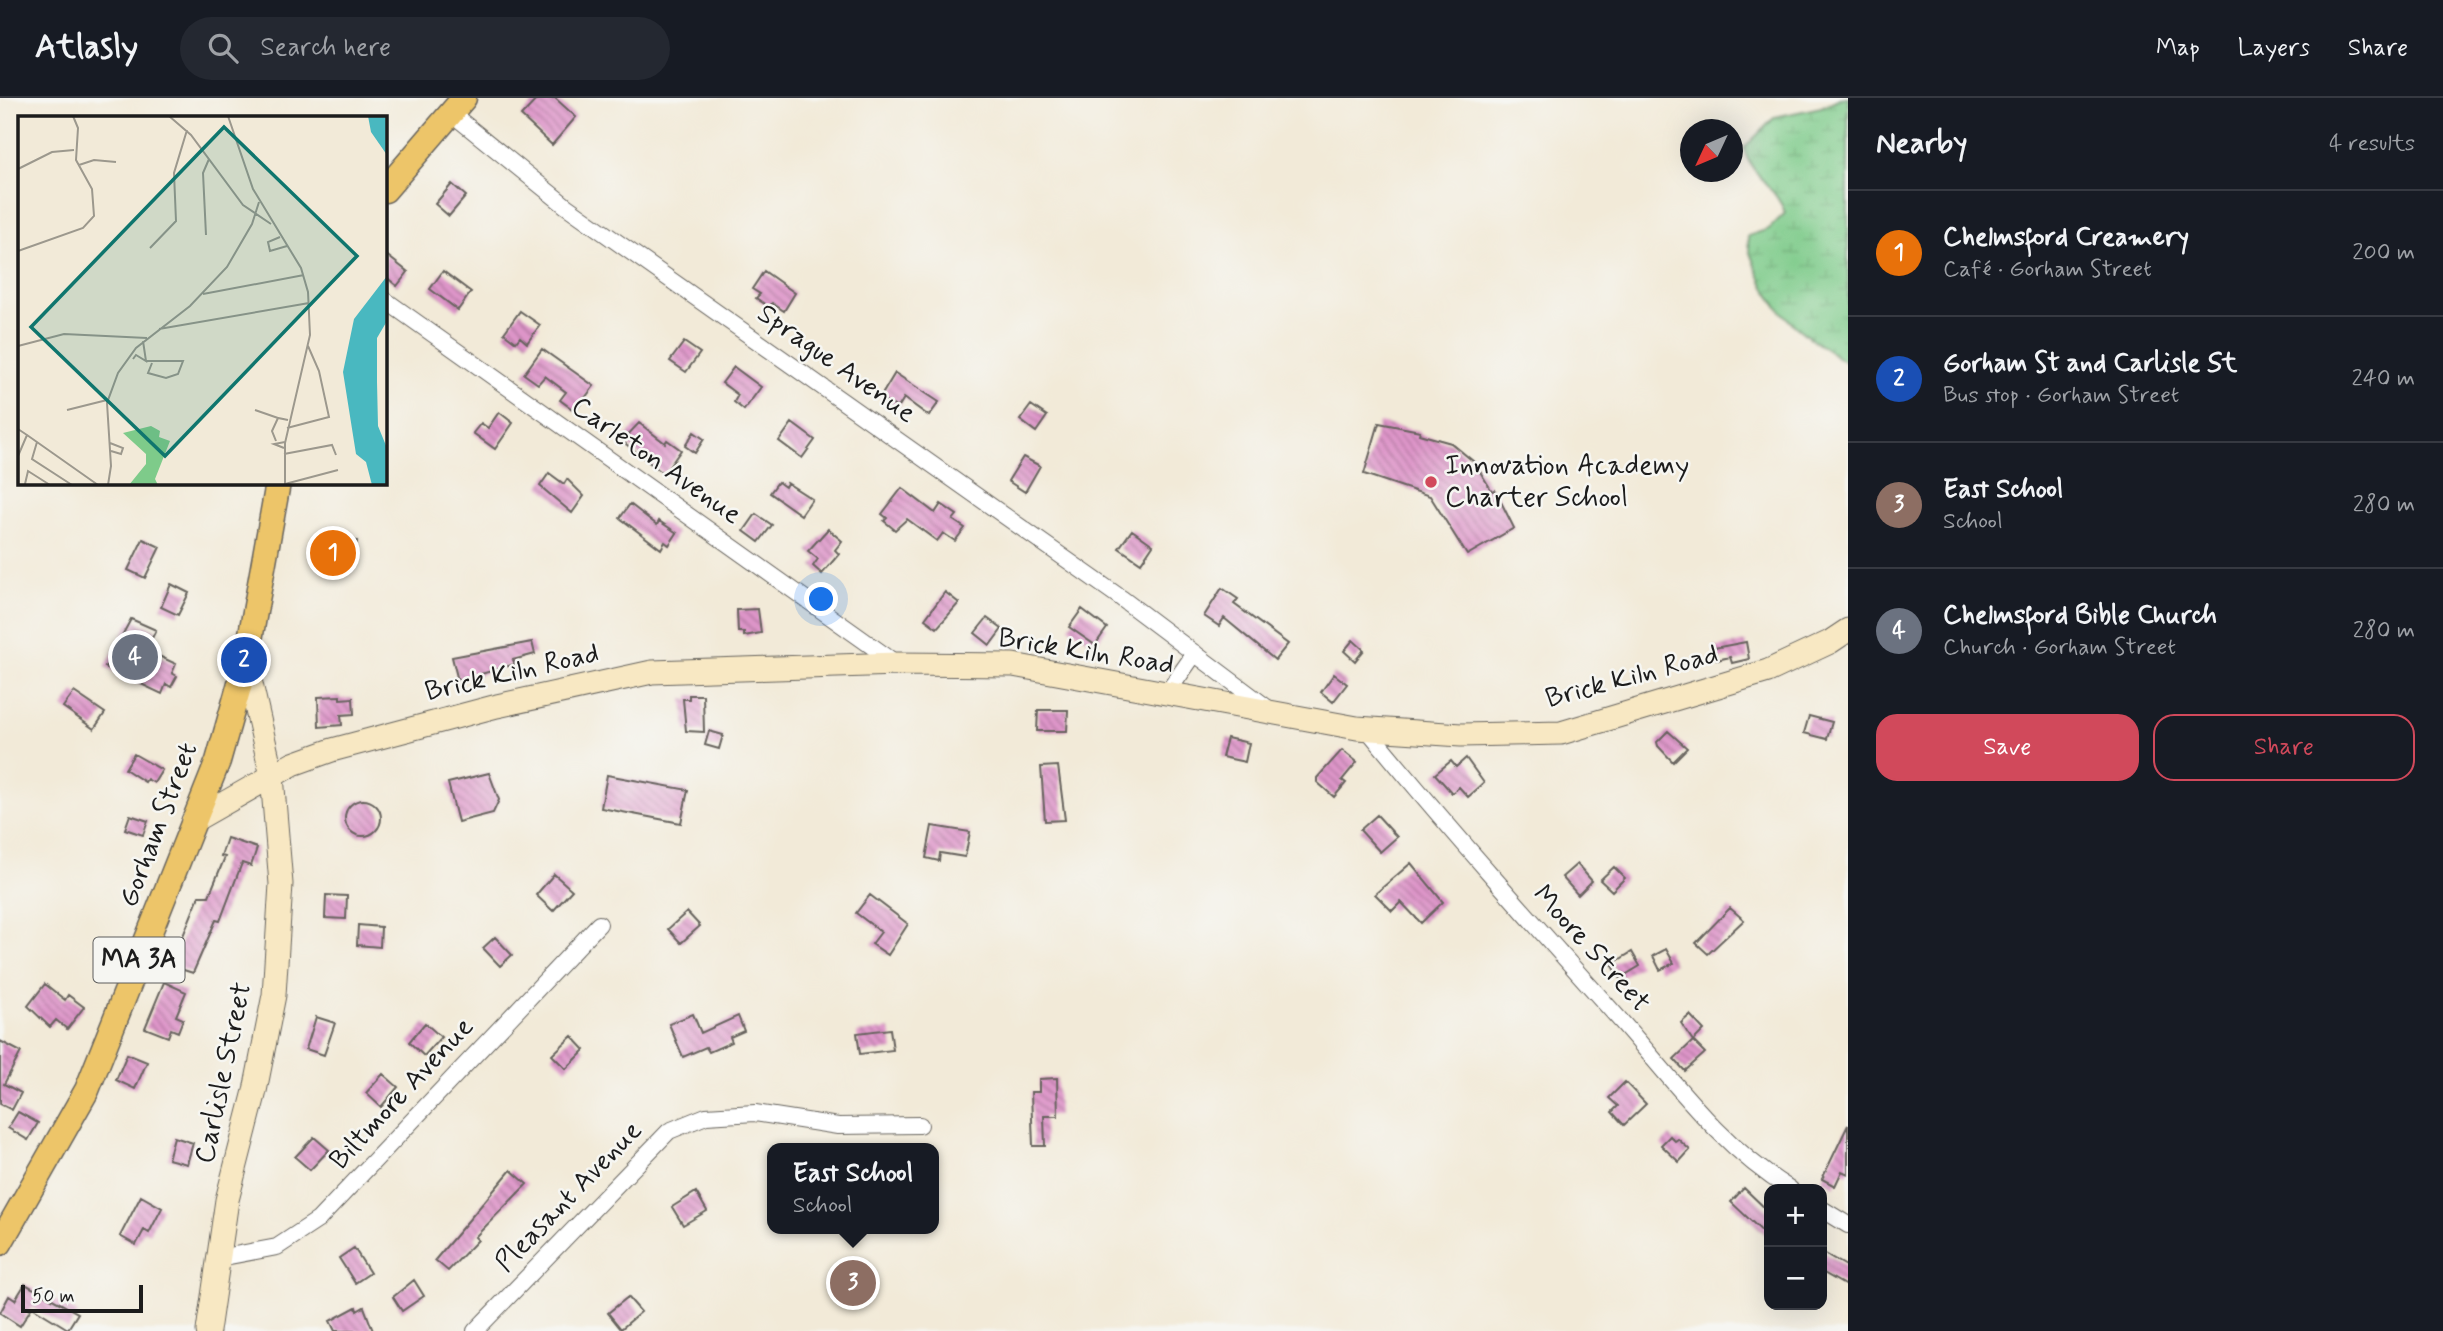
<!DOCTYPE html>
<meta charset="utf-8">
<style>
body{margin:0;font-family:Mynerve,sans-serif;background:#242831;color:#f1f3f6}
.controls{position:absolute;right:21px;bottom:21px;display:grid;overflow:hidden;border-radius:14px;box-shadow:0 7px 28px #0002}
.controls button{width:63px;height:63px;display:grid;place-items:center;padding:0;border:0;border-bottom:2px solid #363941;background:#171b24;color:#f1f3f6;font:35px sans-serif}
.compass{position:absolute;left:1680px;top:21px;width:63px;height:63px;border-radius:50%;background:#171b24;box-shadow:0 7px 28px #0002;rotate:226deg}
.scale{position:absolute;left:21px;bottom:18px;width:122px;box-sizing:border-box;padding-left:7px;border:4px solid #1c1c1c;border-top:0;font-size:19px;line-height:24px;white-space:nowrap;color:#1c1c1c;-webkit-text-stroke:5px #f6f6f2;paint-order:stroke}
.you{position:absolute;left:822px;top:502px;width:24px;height:24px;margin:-18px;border:5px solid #fff;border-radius:50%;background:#1a73e8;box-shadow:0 0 0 10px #1a73e833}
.badge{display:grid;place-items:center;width:46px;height:46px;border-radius:50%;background:#d1495b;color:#fff;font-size:23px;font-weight:700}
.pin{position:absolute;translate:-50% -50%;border:4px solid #fff;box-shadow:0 2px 7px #0006}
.popup{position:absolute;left:767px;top:1045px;width:172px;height:91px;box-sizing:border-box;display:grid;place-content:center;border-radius:14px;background:#171b24;filter:drop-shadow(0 2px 5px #0005);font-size:23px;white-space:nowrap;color:#9ea1a6}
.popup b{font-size:26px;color:#f1f3f6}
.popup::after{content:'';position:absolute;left:50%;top:100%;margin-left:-14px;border:14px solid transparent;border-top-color:#171b24}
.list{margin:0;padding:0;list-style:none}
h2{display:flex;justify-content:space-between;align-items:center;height:91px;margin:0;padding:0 28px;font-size:30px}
h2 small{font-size:23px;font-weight:400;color:#9ea1a6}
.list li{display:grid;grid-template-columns:46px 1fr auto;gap:21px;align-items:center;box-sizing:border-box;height:126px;padding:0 28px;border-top:2px solid #363941}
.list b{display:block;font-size:26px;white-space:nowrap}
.list p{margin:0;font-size:23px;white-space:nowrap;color:#9ea1a6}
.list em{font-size:23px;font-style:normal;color:#9ea1a6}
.actions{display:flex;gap:14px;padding:21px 28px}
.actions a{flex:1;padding:16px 0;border:2px solid #d1495b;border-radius:21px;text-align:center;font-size:24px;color:#d1495b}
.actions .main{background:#d1495b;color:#fff}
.icon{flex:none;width:38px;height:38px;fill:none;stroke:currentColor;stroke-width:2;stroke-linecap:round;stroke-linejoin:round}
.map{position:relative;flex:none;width:1848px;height:1233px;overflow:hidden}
header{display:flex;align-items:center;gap:42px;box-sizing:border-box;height:98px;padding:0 35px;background:#171b24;border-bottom:2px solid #363941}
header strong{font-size:33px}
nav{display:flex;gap:38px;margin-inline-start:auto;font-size:24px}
.search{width:490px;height:63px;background:#242831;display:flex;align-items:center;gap:18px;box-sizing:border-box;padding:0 24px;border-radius:38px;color:#9ea1a6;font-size:26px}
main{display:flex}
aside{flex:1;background:#171b24}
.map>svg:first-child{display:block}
</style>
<header>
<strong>Atlasly</strong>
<div class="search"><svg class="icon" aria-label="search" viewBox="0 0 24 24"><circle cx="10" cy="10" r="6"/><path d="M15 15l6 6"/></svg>Search here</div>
<nav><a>Map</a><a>Layers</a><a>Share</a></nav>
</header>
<main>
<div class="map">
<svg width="1848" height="1233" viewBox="0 0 1848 1233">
<defs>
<pattern id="wetland-marsh" width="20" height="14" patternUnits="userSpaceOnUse" patternTransform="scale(1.75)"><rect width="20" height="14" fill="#7ecb8a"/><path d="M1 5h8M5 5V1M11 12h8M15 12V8" fill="none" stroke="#6cae76"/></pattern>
<pattern id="building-back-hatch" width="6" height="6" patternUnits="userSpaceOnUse" patternTransform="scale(1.75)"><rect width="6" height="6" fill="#de95c9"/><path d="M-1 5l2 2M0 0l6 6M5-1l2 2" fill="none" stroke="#b379a2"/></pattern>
</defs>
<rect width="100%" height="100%" fill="#f6f6f2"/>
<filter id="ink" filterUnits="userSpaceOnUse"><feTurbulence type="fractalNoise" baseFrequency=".0143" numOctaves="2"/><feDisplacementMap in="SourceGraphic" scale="14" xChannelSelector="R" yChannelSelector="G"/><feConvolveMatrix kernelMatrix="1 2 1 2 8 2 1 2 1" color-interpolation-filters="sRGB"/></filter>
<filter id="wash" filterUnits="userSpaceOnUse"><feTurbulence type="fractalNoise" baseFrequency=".00686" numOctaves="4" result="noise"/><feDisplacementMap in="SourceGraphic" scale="28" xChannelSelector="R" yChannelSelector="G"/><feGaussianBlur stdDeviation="1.57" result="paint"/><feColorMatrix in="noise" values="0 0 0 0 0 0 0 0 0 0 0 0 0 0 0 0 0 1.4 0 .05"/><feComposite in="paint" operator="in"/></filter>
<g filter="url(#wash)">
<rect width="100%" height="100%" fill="#f2ead8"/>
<!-- wetland -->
<path fill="url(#wetland-marsh)" stroke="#4d7453" stroke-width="2" d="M 1840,0 L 1848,0 L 1848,266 C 1807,238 1777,222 1758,174 C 1753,162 1747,152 1748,138 L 1769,131 L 1785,115 C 1777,90 1749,76 1744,50 L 1775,19 L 1821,9 Z"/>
<g id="blocks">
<!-- building -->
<path fill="url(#building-back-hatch)" d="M 538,0 L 555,0 L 576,19 L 552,47 L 521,18 Z
M 452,86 L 466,98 L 449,118 L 435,106 Z
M 385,156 L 408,174 L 397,188 L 385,178 Z
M 443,173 L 471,194 L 458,212 L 430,191 Z
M 764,173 L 795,195 L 784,213 L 772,205 L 769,209 L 756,200 L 760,196 L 752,191 Z
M 520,213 L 540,227 L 527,245 L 520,239 L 516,244 L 504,235 Z
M 684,244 L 700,255 L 686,274 L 670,263 Z
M 542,251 L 594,288 L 575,313 L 560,302 L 566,294 L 545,278 L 538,286 L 524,276 Z
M 734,269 L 761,289 L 744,312 L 734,304 L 738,297 L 722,285 Z
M 895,275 L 939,304 L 929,318 L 904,300 L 898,310 L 880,300 Z
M 1031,307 L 1047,318 L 1036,334 L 1020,322 Z
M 499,314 L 513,325 L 495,351 L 473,335 L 481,325 L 488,330 Z
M 639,325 L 665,345 L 667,342 L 681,352 L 664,376 L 622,343 Z
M 792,325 L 815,342 L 802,360 L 779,343 Z
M 1379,325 L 1420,333 L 1419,336 L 1451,345 L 1474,364 L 1492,393 L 1495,392 L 1514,430 L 1467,457 L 1430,398 L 1364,376 Z
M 694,334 L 704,341 L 695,355 L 685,348 Z
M 1023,359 L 1040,368 L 1025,394 L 1008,383 Z
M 549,375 L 564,386 L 567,381 L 584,398 L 572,415 L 540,388 Z
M 778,384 L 785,389 L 787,385 L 812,401 L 801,417 L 770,395 Z
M 902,390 L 935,415 L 941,406 L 957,417 L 953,422 L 965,430 L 955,443 L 943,435 L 937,443 L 907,421 L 895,432 L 884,423 L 887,420 L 882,416 Z
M 630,406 L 657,427 L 659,423 L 677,435 L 669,447 L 665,444 L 661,451 L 620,420 Z
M 756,416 L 772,427 L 759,444 L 744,433 Z
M 828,431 L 842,443 L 835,452 L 839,456 L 822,476 L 813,468 L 818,461 L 808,453 Z
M 1132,432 L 1153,447 L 1141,465 L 1119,450 Z
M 327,438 L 357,443 L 353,466 L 324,461 Z
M 143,441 L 160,449 L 145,480 L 128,472 Z
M 171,486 L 189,495 L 178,517 L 161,509 Z
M 1222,490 L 1238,501 L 1234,506 L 1288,546 L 1275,562 L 1224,520 L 1219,528 L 1204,518 Z
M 945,494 L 959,505 L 937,530 L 925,521 Z
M 758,511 L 761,535 L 744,538 L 744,534 L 738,534 L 737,512 Z
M 1082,511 L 1107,530 L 1095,547 L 1069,529 Z
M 987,520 L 1002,531 L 990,547 L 975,535 Z
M 131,521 L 156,532 L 146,552 L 176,566 L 172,575 L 177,578 L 171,589 L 166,586 L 162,596 L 105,569 Z
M 1353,542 L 1364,552 L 1355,563 L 1344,553 Z
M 532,544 L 535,556 L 513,562 L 515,566 L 458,583 L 452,559 Z
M 1746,544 L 1749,561 L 1732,565 L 1730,559 L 1717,562 L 1714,550 Z
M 1334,576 L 1347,586 L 1333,604 L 1321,594 Z
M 74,594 L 105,615 L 94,631 L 63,609 Z
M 689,597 L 703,597 L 704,634 L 686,633 L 683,601 L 689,601 Z
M 340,598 L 340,601 L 353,600 L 354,616 L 341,617 L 342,627 L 319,629 L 318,599 Z
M 1038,612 L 1068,612 L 1067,633 L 1037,633 Z
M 1809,618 L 1832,624 L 1827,641 L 1804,635 Z
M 709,633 L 723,637 L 719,651 L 705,647 Z
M 1668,633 L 1687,650 L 1673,664 L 1658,648 L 1657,644 Z
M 1227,640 L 1249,645 L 1245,664 L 1222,659 Z
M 1342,652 L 1357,664 L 1342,682 L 1346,685 L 1334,699 L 1317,684 L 1317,680 Z
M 134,656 L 162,672 L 154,685 L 147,681 L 145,684 L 125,671 Z
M 1466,660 L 1484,685 L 1468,699 L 1459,689 L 1452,695 L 1435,676 L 1451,663 L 1456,669 Z
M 1058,668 L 1065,722 L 1045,723 L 1041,669 Z
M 489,675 L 499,702 L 493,715 L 458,724 L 448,685 Z
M 607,677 L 688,692 L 681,725 L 601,710 Z
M345 720a18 18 0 1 1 36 0a18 18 0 1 1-36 0Z
M 130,717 L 148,723 L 143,737 L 125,731 Z
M 1377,717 L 1397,739 L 1380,754 L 1360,732 Z
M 932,728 L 970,734 L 965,759 L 940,755 L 939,763 L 926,760 Z
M 227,740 L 257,750 L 251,768 L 242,765 L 220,823 L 216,822 L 193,875 L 171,868 L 199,798 L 209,798 L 225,759 L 221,758 Z
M 1411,765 L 1443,804 L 1421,825 L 1401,804 L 1392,813 L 1375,796 Z
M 1577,766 L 1592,783 L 1578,797 L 1562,779 Z
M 1614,769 L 1625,780 L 1612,793 L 1600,782 Z
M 554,776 L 572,792 L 553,813 L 536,797 Z
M 326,797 L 347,798 L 346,821 L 325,820 Z
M 870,797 L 908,826 L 888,857 L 872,846 L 881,834 L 856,815 Z
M 1730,810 L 1744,822 L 1708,856 L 1696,845 Z
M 687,814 L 700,828 L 681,845 L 668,831 Z
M 358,827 L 381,829 L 380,849 L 357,847 Z
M 495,839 L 512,857 L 500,868 L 483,850 Z
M 1666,851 L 1674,865 L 1660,872 L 1653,858 Z
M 1632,854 L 1640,868 L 1620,880 L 1612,866 Z
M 164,884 L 186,894 L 176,918 L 183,921 L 178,934 L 171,931 L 168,939 L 145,930 Z
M 45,886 L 65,902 L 68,897 L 84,909 L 67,931 L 56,922 L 50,929 L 28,908 Z
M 693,916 L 701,935 L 738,918 L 744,933 L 730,939 L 732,944 L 709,954 L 706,949 L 683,959 L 669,926 Z
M 1690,917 L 1704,932 L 1693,943 L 1681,925 Z
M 316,919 L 335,925 L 324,957 L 306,951 Z
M 425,925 L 441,939 L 424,958 L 409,944 Z
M 890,931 L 893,952 L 860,956 L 857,935 Z
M 572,938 L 585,952 L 566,971 L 552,957 Z
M 0,943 L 21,954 L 4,986 L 21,995 L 12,1012 L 0,1006 Z
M 1693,943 L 1705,955 L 1685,973 L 1674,961 Z
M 127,956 L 147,964 L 135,991 L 116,982 Z
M 383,976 L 398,989 L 381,1009 L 366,995 Z
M 1057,980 L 1058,1018 L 1044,1018 L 1045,1048 L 1033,1048 L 1031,994 L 1039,994 L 1039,981 Z
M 1625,984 L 1646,1006 L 1624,1027 L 1612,1014 L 1618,1008 L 1609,1000 Z
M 18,1014 L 38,1025 L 28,1042 L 8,1030 Z
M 1848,1027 L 1848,1076 L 1842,1073 L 1835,1088 L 1822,1081 Z
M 1670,1038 L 1675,1043 L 1678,1041 L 1690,1052 L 1679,1064 L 1661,1047 Z
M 174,1039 L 193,1045 L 187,1066 L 168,1061 Z
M 314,1039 L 329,1052 L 310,1072 L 295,1059 Z
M 511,1072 L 527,1086 L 475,1139 L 478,1142 L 448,1173 L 435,1162 Z
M 1744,1090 L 1769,1114 L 1769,1140 L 1731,1104 Z
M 696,1094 L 707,1113 L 683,1127 L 672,1109 Z
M 141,1098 L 162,1110 L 149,1135 L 144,1132 L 136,1147 L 120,1138 Z
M 354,1150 L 370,1175 L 355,1185 L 339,1160 Z
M 1822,1154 L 1848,1169 L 1848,1189 L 1822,1174 Z
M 414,1182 L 424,1198 L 402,1213 L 393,1199 Z
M 25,1186 L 78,1215 L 68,1231 L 32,1209 L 20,1228 L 0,1215 L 9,1198 L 15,1202 Z
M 628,1199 L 641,1214 L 621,1231 L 608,1215 Z
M 356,1209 L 357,1213 L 364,1209 L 373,1233 L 335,1233 L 330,1223 Z"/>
</g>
</g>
<g filter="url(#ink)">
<use href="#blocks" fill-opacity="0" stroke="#67645e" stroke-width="2"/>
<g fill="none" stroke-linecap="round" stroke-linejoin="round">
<!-- street casing -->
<g stroke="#67645e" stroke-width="18">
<path id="street" d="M 451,15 L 566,108 L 1121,500 L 1270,612
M 385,202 L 897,566
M 1167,595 L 1195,555
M 1367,631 C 1449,731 1535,827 1621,923 C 1674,983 1721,1049 1790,1091
M 1822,1111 L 1848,1127
M 219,1160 L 277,1149 L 318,1122 L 599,826
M 475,1233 L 669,1033 L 706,1018 L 755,1015 L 838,1028 L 920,1027"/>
</g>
<!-- secondary casing -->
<g stroke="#67645e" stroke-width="25">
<path id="secondary" d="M 193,723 L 293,666 L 332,652 L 497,608 L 652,574 L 897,566 L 1013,567 L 1357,630 L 1461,637 L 1561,635 L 1768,573 L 1830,544 L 1848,532
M 208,1233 L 227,1102 L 255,993 L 274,897 L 281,786 L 272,678 L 246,564"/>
</g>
<!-- primary casing -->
<g stroke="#67645e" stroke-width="27">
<path id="primary" d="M 385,92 L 464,0
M 0,1145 L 87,992 L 218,663 L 246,564 L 278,385"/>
</g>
<!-- street -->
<use href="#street" stroke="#fff" stroke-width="16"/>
<!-- secondary -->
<use href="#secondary" stroke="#f8e8c3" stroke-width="23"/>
<!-- primary -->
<use href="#primary" stroke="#edc569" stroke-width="24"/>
</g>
</g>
<!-- markers -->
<circle fill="#d1495b" stroke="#f6f6f2" stroke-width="2.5" cx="1431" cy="384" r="7"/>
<g text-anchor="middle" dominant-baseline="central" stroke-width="5" stroke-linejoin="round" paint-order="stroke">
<!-- shield labels -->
<rect fill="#f6f6f2" stroke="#5d5d5c" stroke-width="2" x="93.5" y="839.5" width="91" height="45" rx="5"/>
<g font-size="26" font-weight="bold" fill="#1c1c1c">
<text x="139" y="862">MA 3A</text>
</g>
<!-- street labels -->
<g font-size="28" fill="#1c1c1c" stroke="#f6f6f2">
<text transform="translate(836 266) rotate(35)">Sprague Avenue</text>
<text transform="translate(656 363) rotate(35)">Carleton Avenue</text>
<text transform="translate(1086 554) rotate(9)">Brick Kiln Road</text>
<text transform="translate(512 575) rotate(-13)">Brick Kiln Road</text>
<text transform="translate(1632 579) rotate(-15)">Brick Kiln Road</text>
<text transform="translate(159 727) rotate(-69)">Gorham Street</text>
<text transform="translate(1591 851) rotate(48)">Moore Street</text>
<text transform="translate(224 975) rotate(-78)">Carlisle Street</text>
<text transform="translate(402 996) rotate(-47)">Biltmore Avenue</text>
<text transform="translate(569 1099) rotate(-46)">Pleasant Avenue</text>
</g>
<!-- poi labels -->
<g font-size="28" fill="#1c1c1c" stroke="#f6f6f2" text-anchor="start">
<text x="1445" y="368">Innovation Academy<tspan x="1445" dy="32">Charter School</tspan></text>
</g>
</g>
<!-- overview -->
<g transform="translate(18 18)">
<rect width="369" height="369" fill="#f2ead8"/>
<path d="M 133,310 L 142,315 L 141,321 L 152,325 L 137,363 L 140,369 L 111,369 L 128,348 L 128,338 L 105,317 Z" fill="#7ecb8a"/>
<path d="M 350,0 L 369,0 L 369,39 L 353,16 ZM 369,160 L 369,205 L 359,222 L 359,266 L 360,310 L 369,332 L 369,369 L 354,369 L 348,346 L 338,338 L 325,256 L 336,203 Z" fill="#49b8c0"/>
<path fill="none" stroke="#9c988d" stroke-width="2" d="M 151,0 L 173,19 L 225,89 L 253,108M 210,0 L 235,73 L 283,152 L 290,176 L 292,219 L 267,327 L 267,369M 61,49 L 76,44 L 98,46M 0,53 L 34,36 L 56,34M 188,119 L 185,57 L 191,43M 262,121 L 250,126 L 252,135 L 269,130M 132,132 L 158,105 L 156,57 L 169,14M 0,135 L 65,112 L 76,100 L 74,73 L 58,44 L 60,12 L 55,0M 185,178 L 286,159M 141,213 L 291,187M 0,230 L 46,218 L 129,222M 115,243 L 118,239 L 128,245 L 125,225M 128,245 L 165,245 L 160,258 L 148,262 L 130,257 L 134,247M 49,294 L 89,284M 237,294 L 260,302M 269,312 L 311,301 L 301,255 L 290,230M 0,313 L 9,319 L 0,340M 9,319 L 80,369M 258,325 L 254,315 L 260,302 L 270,304M 19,326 L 14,343 L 54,369M 92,327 L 105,332 L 103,338 L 93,335M 266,332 L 256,328 L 267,326M 266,338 L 314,329 L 318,339M 7,368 L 10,355 L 32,369M 267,368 L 320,354M 90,369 L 93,350 L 89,287 L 100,257 L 118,232 L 172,190 L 209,151 L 234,108 L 241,86"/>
<path fill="#0f766e" fill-opacity="0.15" stroke="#0f766e" stroke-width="3.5" d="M 206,11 L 339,140 L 147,340 L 13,211 Z"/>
<rect width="369" height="369" fill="none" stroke="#1c1c1c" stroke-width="3.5"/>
</g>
</svg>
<div class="controls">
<button>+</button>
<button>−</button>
</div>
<svg class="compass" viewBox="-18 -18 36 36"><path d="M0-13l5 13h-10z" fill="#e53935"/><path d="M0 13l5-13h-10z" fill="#9ea1a6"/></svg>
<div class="scale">50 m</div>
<div class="you"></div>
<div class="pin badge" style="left:333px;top:455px;background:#e8710a">1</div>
<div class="pin badge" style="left:244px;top:562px;background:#1a4fb4">2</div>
<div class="pin badge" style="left:853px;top:1185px;background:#8d6e63">3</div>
<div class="popup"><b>East School</b>School</div>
<div class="pin badge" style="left:135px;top:559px;background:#6b7280">4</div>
</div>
<aside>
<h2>Nearby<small>4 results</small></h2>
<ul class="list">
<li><span class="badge" style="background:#e8710a">1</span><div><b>Chelmsford Creamery</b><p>Café · Gorham Street</p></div><em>200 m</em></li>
<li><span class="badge" style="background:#1a4fb4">2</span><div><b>Gorham St and Carlisle St</b><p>Bus stop · Gorham Street</p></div><em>240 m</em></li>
<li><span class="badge" style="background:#8d6e63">3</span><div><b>East School</b><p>School</p></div><em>280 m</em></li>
<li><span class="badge" style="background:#6b7280">4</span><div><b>Chelmsford Bible Church</b><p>Church · Gorham Street</p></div><em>280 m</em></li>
</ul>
<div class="actions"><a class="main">Save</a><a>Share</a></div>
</aside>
</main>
